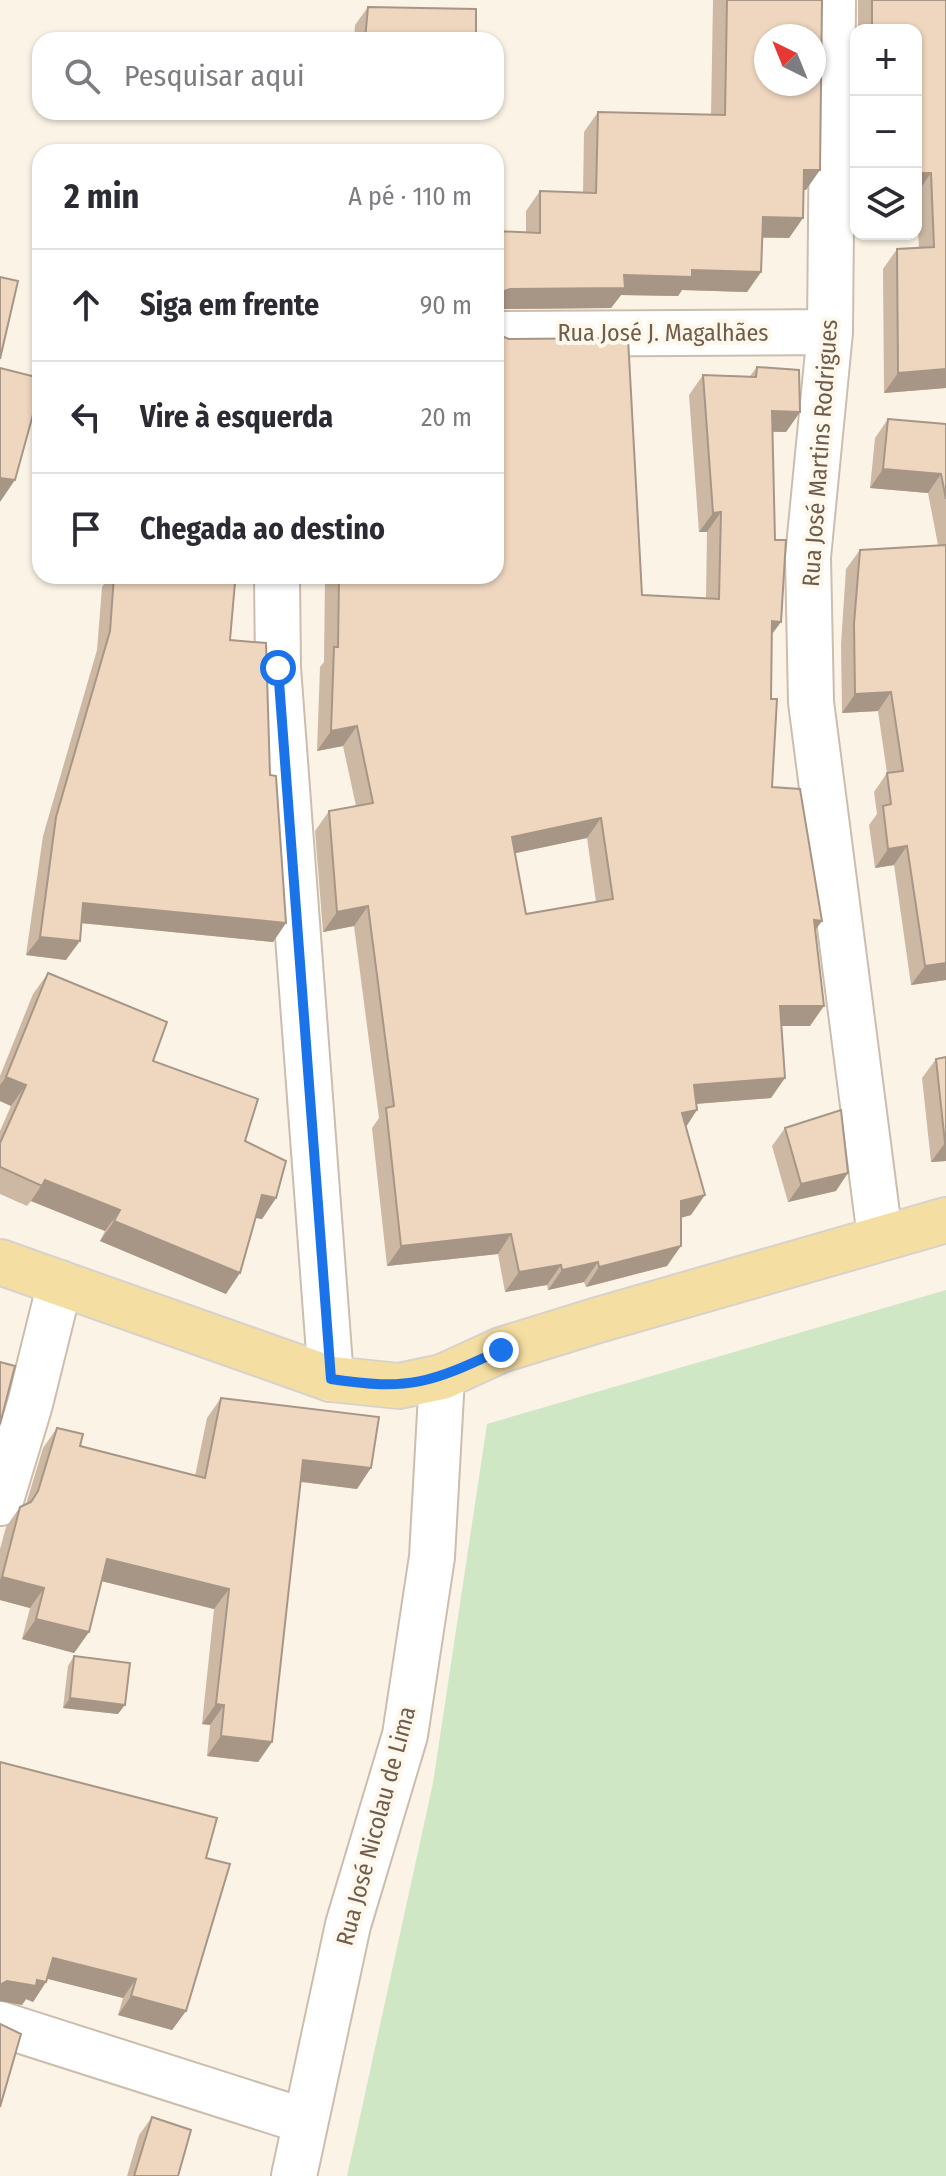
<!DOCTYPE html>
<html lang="pt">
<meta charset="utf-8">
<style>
body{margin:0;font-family:"Fira Sans Condensed",sans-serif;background:#f7f7f7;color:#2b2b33}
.controls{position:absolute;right:24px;top:24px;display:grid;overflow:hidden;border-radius:16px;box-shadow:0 2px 6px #0004}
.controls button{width:72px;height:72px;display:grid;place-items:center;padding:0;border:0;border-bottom:2px solid #e1e1e2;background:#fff;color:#2b2b33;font:40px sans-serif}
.compass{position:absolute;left:754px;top:24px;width:72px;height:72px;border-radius:50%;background:#fff;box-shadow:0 2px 6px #0004;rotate:317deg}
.stop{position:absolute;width:24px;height:24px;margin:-18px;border:6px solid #1a73e8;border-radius:50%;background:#fff}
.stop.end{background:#1a73e8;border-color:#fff;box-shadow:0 2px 8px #0008}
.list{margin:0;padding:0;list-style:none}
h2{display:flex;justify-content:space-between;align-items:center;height:104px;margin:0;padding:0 32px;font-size:34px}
h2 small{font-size:26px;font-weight:400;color:#7c7c81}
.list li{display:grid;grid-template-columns:52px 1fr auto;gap:24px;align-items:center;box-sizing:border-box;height:112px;padding:0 32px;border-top:2px solid #e1e1e2}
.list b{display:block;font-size:30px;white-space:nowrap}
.list em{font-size:26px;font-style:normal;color:#7c7c81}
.icon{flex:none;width:44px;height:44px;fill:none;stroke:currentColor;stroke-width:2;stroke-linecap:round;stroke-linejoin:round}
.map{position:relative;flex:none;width:946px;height:2176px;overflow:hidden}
.search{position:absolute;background:#fff;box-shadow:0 2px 6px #0004;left:32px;top:32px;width:472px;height:88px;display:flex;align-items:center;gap:20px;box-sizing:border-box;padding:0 28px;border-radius:24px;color:#7c7c81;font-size:30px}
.panel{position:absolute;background:#fff;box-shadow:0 2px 6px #0004;left:32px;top:144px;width:472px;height:440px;border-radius:24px}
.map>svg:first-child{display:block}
</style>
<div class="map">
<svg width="946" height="2176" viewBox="0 0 946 2176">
<rect width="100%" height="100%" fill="#fbf4e6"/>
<!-- green -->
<path fill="#d0e7c5" d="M 946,1290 L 946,2176 L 347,2176 L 433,1783 L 487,1424 Z"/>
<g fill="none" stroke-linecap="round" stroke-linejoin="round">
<!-- minor casing -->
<g stroke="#ccbdad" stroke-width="48">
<path id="minor" d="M 833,0 L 830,332 L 808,557 L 811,702 L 880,1237
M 496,334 L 830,332
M 277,576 L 278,668 L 331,1379
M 0,1503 L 30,1404 L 60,1283
M 0,2024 L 304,2121
M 294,2176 L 348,1925 L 405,1735 L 432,1557 L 442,1377"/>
</g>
<!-- major casing -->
<g stroke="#d8d2cd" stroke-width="48">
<path id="major" d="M 0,1262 L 331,1379 L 399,1386 L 442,1377 L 501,1350 L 598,1320 L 946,1220"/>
</g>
<!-- minor -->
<use href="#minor" stroke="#fff" stroke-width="44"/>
<!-- major -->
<use href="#major" stroke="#f5dea2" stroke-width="44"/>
</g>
<!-- wall -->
<path fill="#cdb8a4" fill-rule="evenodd" d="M 713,0 L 822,0 L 806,190 L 804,190 L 803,218 L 789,238 L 762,238 L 761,272 L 747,292 L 682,290 L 678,296 L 621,295 L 611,308 L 496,309 L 496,231 L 526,233 L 526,211 L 540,191 L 583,193 L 584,132 L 598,112 L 711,115 Z
M 858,0 L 946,0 L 946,388 L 884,393 L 883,269 L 897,249 L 919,248 L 916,193 L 916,30 L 858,30 Z
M 368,7 L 476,40 L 354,40 L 355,25 Z
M 757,367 L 800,412 L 786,432 L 772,432 L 772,787 L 822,921 L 815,930 L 810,1026 L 781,1026 L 771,1098 L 697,1104 L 686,1127 L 691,1215 L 681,1218 L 667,1266 L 586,1287 L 584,1282 L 548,1290 L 547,1285 L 505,1292 L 498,1254 L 387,1266 L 372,1128 L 379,1118 L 354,926 L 323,932 L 315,831 L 329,811 L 356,806 L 343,746 L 317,751 L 320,667 L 324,662 L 325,576 L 496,576 L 642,595 L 706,598 L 707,532 L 699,532 L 689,395 L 703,375 L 750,376 ZM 587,838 L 596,902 L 526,914 L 515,853 Z
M 888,419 L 946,424 L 946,980 L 911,985 L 894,865 L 875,868 L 869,825 L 877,814 L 874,792 L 887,773 L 878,711 L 842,713 L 841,644 L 846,569 L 860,550 L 938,545 L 928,493 L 870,488 L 875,438 Z
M 109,576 L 217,576 L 230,640 L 270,775 L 286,923 L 273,942 L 81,923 L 66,960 L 26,955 L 43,836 L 97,650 L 102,587 Z
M 48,973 L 153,1061 L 245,1141 L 276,1198 L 262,1219 L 255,1218 L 226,1294 L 100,1241 L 105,1231 L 31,1201 L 27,1206 L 0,1194 L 0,1131 L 11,1106 L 0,1101 L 0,1076 L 33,994 Z
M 946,1057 L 946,1161 L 931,1162 L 922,1078 L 936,1059 Z
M 785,1128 L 836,1191 L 788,1202 L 772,1146 Z
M 221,1398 L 357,1489 L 300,1482 L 272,1742 L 258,1762 L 207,1756 L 210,1725 L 202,1724 L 214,1609 L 102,1581 L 89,1632 L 74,1653 L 22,1639 L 30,1608 L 0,1600 L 0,1549 L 6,1527 L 20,1507 L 26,1504 L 43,1448 L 57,1428 L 80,1446 L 195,1476 L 207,1418 Z
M 74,1656 L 118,1714 L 63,1708 L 68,1666 Z
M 0,1762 L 206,1858 L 186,2011 L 172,2030 L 118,2015 L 123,1998 L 47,1978 L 46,1982 L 33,2002 L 26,1999 L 22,2005 L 0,2001 Z
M 152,2117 L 178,2176 L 127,2176 L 139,2135 Z"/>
<!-- shaded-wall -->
<path fill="#a79686" d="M 804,170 L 820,170 L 806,190 L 790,190 Z
M 916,173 L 931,173 L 917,193 L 916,193 Z
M 763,217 L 803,218 L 789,238 L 749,237 Z
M 692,270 L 761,272 L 747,292 L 682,290 L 678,296 L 621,295 L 611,308 L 496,309 L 496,294 L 510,289 L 624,275 Z
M 946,369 L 946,388 L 884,393 L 898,373 Z
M 772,411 L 800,412 L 786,432 L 758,431 Z
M 883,469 L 941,474 L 928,493 L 870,488 Z
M 0,478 L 15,480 L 0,502 Z
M 721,512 L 707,532 L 699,532 L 713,513 Z
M 772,621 L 781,622 L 767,641 Z
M 891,692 L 878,711 L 842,713 L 855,694 Z
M 357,726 L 343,746 L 317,751 L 331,731 Z
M 601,818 L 587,838 L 498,857 L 512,837 Z
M 907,846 L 894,865 L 875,868 L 888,849 Z
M 83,903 L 286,923 L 273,942 L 70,922 Z
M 368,906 L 354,926 L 323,932 L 337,912 Z
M 814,920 L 822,921 L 808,940 Z
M 40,937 L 80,941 L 66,960 L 26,955 Z
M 946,963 L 946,980 L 911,985 L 925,966 Z
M 780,1006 L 824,1006 L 810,1026 L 766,1026 Z
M 6,1077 L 26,1085 L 11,1106 L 0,1101 L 0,1085 Z
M 785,1078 L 771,1098 L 680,1105 L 694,1085 Z
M 697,1110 L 684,1130 L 682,1113 Z
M 945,1143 L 946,1143 L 946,1161 L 931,1162 Z
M 848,1173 L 836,1191 L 788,1202 L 801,1184 Z
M 45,1180 L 120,1210 L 105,1231 L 31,1201 Z
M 262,1195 L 276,1198 L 262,1219 L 247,1216 Z
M 705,1195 L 691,1215 L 667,1221 L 681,1201 Z
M 114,1221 L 240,1273 L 226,1294 L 100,1241 Z
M 511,1234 L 498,1254 L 387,1266 L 401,1246 Z
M 681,1246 L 667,1266 L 586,1287 L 599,1267 Z
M 598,1262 L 584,1282 L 548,1290 L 562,1270 Z
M 561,1265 L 547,1285 L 505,1292 L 519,1272 Z
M 303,1460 L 371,1468 L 357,1489 L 289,1480 Z
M 107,1559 L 229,1589 L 214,1609 L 93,1579 Z
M 2,1577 L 44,1588 L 30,1608 L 0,1600 L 0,1579 Z
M 36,1619 L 89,1632 L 74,1653 L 22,1639 Z
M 70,1698 L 125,1705 L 118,1714 L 63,1708 Z
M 216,1704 L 224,1705 L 210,1725 L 202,1724 Z
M 221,1736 L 272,1742 L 258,1762 L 207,1756 Z
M 53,1958 L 136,1979 L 123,1998 L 40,1977 Z
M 37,1980 L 46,1982 L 33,2002 L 26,1999 L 22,2005 L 0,2001 L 0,1985 L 7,1981 Z
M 131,1996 L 186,2011 L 172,2030 L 118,2015 Z"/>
<!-- building -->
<path fill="#eed6bf" stroke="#a79686" stroke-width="2" fill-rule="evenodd" d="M 727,0 L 822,0 L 820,170 L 804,170 L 803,218 L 763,217 L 761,272 L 692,270 L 692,277 L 624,275 L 625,288 L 510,289 L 496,294 L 496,231 L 540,233 L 540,191 L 596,193 L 598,112 L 725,115 ZM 766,36 L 814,36 L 814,84 L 766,84 Z
M 872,0 L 946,0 L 946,369 L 898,373 L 897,249 L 934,247 L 931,173 L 916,173 L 916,30 L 872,30 Z
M 368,7 L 476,9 L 476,40 L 365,40 Z
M 0,277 L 18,281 L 0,359 Z
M 496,334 L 509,339 L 628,338 L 642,595 L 719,599 L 721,512 L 713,513 L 703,375 L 756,377 L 757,367 L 799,370 L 800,412 L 772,411 L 775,540 L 786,540 L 781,622 L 772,621 L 771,699 L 777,699 L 772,787 L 800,789 L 822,921 L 814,920 L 824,1006 L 780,1006 L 785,1078 L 694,1085 L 697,1110 L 682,1113 L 705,1195 L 681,1201 L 681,1246 L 599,1267 L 598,1262 L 562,1270 L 561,1265 L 519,1272 L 511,1234 L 401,1246 L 386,1108 L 394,1106 L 368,906 L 337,912 L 329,811 L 373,803 L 357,726 L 331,731 L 334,647 L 338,647 L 339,576 L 496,576 ZM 601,818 L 613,899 L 526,914 L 512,837 Z
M 0,368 L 40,378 L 40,389 L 15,480 L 0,478 Z
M 888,419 L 946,424 L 946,499 L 941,474 L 883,469 Z
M 946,545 L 946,963 L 925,966 L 907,846 L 888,849 L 883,806 L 891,804 L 887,773 L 903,771 L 891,692 L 855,694 L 854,624 L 860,550 Z
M 114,576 L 220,576 L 219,580 L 235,582 L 230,640 L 266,643 L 270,775 L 276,776 L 286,923 L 83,903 L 80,941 L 40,937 L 56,817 L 110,631 Z
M 48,973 L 167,1022 L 153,1061 L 258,1099 L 245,1141 L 286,1161 L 276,1198 L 262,1195 L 240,1273 L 114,1221 L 120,1210 L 45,1180 L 42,1186 L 0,1167 L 0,1143 L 26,1085 L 6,1077 Z
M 946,1057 L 946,1143 L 945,1143 L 936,1059 Z
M 841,1110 L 848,1173 L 801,1184 L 785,1128 Z
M 0,1362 L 15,1366 L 0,1424 Z
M 221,1398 L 379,1417 L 371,1468 L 303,1460 L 272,1742 L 221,1736 L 224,1705 L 216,1704 L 229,1589 L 107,1559 L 89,1632 L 36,1619 L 44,1588 L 2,1577 L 20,1507 L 31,1502 L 38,1491 L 57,1428 L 83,1434 L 80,1446 L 205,1478 Z
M 74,1656 L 130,1663 L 125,1705 L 70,1698 Z
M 0,1762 L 217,1818 L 206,1858 L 230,1864 L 186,2011 L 131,1996 L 136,1979 L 53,1958 L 46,1982 L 37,1980 L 36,1986 L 7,1981 L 0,1985 Z
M 0,2024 L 21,2034 L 0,2107 Z
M 152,2117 L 191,2130 L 178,2176 L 134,2176 Z"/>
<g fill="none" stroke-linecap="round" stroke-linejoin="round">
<!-- route -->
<path stroke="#1a73e8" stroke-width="10" d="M 278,668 L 331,1379 C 410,1391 430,1383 501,1350"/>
</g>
<g text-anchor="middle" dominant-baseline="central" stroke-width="8" stroke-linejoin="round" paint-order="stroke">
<!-- street labels -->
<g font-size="24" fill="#725d4c" stroke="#fef8ec">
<text x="663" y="333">Rua José J. Magalhães</text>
<text transform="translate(820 453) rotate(-86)">Rua José Martins Rodrigues</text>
<text transform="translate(376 1826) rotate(-75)">Rua José Nicolau de Lima</text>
</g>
</g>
</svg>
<div class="controls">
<button>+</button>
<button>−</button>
<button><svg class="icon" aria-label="layers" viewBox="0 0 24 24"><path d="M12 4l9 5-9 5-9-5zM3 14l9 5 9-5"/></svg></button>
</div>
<svg class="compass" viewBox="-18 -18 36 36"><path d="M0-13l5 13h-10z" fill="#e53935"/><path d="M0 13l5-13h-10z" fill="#7c7c81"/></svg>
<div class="stop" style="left:278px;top:668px"></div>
<div class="stop end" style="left:501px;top:1350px"></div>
<div class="search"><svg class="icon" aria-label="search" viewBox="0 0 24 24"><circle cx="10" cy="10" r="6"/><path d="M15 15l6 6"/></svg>Pesquisar aqui</div>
<section class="panel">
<h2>2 min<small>A pé · 110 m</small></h2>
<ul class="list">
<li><svg class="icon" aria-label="ahead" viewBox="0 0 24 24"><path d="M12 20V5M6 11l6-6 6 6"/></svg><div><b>Siga em frente</b></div><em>90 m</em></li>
<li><svg class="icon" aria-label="left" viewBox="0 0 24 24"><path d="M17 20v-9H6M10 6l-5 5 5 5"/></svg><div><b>Vire à esquerda</b></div><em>20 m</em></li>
<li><svg class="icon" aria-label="arrive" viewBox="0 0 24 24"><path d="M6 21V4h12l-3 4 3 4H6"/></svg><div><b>Chegada ao destino</b></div></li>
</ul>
</section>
</div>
